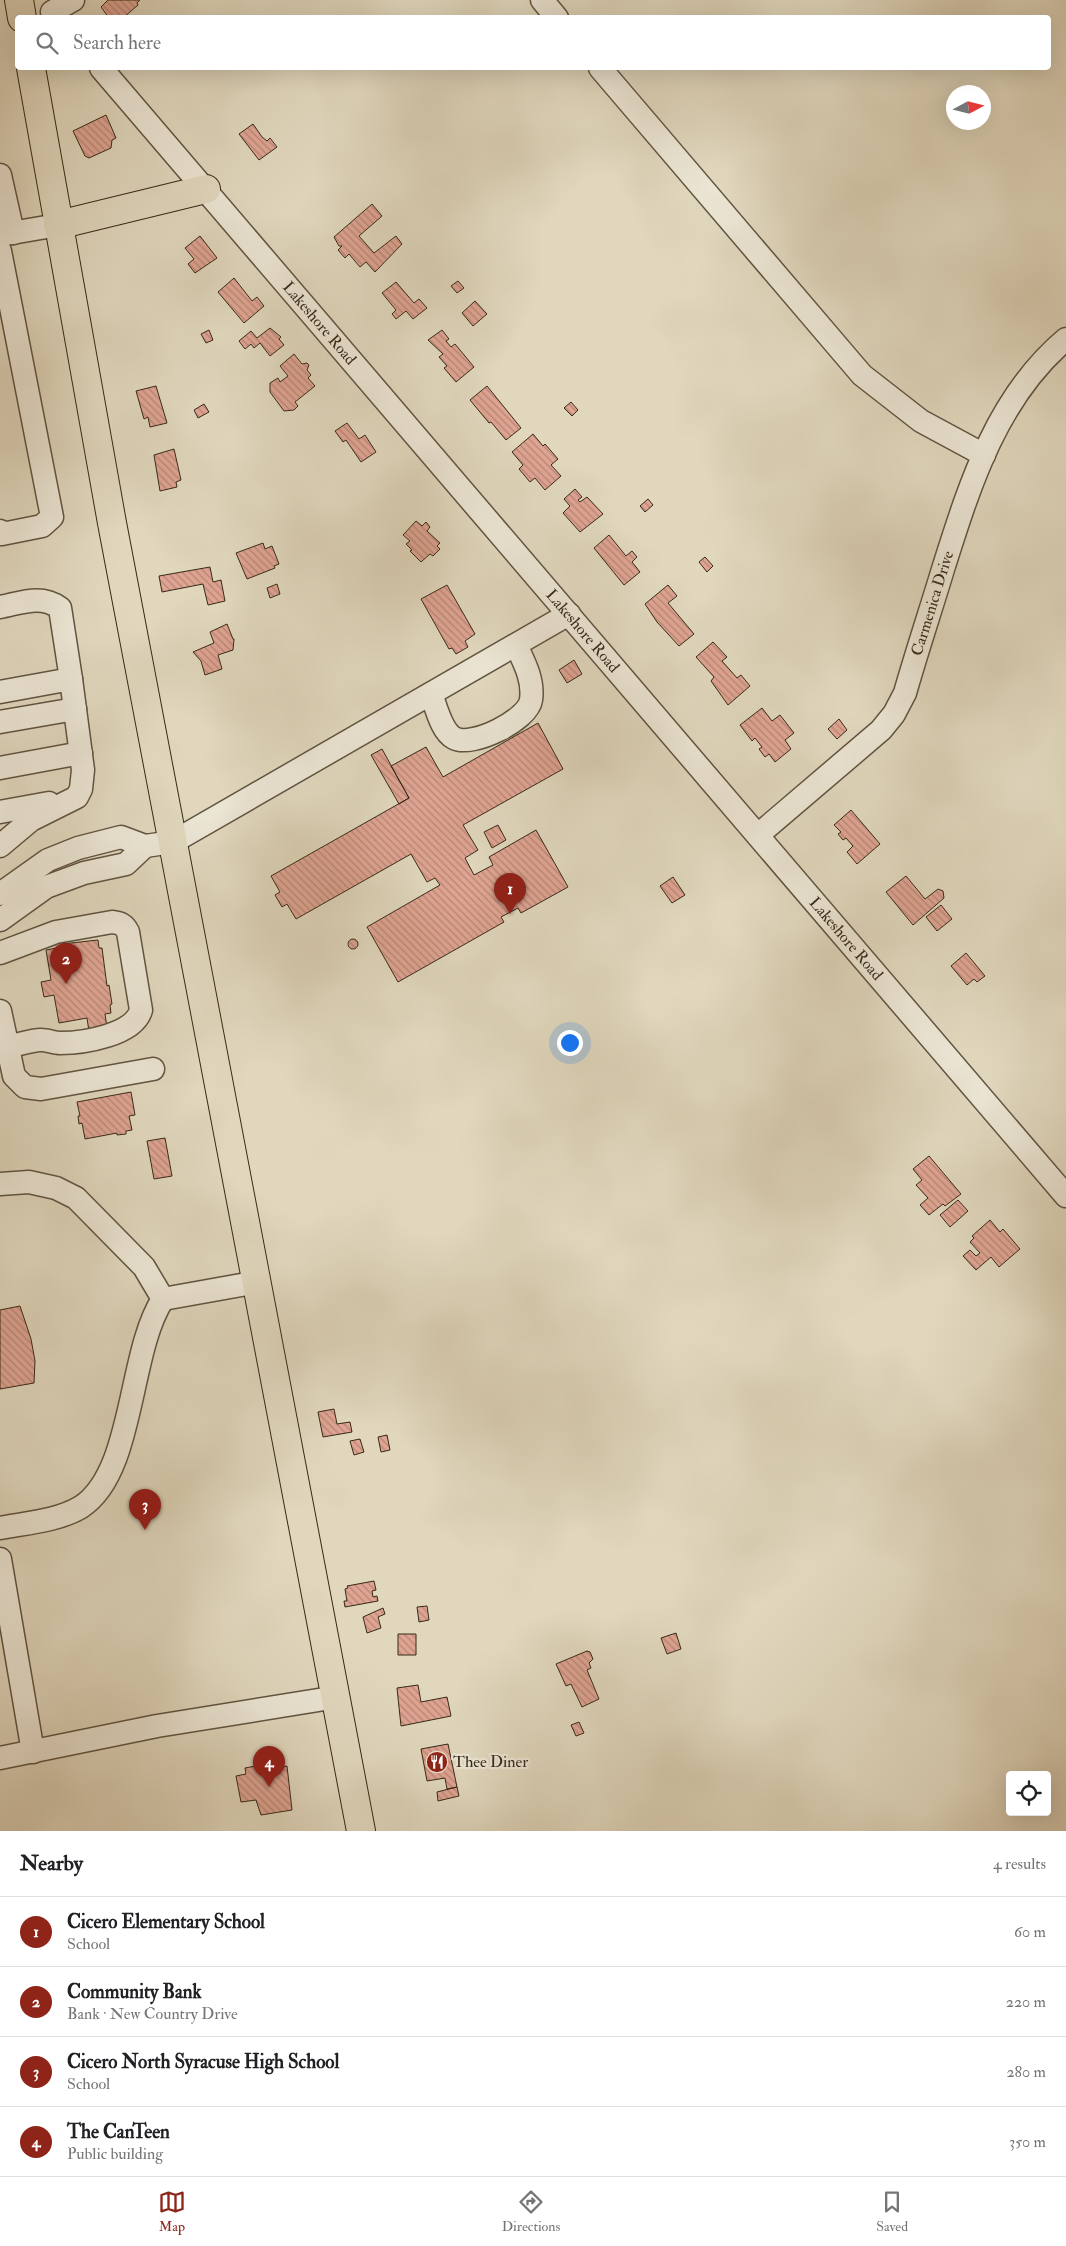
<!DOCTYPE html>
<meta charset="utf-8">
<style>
body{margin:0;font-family:"IM FELL Double Pica",serif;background:#f6f6f6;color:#202124}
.controls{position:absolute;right:15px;bottom:15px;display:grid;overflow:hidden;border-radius:5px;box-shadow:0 5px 20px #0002}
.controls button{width:45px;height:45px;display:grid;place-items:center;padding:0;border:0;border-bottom:1px solid #e0e0e0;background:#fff;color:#202124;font:25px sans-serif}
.compass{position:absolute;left:946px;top:85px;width:45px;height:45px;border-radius:50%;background:#fff;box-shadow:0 5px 20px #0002;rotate:83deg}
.you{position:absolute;left:569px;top:1042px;width:18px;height:18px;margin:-12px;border:4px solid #fff;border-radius:50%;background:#1a73e8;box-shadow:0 0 0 8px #1a73e833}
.badge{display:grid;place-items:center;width:32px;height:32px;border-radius:50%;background:#8f2418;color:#fff;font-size:16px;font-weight:700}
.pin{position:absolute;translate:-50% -41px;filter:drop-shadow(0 1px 2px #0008)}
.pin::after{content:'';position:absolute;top:26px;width:18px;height:15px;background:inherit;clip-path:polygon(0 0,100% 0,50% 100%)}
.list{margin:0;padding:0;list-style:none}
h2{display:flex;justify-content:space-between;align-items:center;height:65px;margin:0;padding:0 20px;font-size:21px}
h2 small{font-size:16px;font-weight:400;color:#757577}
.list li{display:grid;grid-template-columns:32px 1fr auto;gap:15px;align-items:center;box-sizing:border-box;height:70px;padding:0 20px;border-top:1px solid #e0e0e0}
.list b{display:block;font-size:19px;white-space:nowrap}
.list p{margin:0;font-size:16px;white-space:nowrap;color:#757577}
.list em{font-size:16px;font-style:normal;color:#757577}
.icon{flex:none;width:28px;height:28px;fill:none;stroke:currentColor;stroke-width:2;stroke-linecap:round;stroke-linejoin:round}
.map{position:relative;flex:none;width:1066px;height:1831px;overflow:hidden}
.search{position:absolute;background:#fff;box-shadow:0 5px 20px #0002;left:15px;right:15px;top:15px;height:55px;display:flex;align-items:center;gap:12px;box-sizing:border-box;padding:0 18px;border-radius:5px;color:#757577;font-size:19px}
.sheet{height:345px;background:#fff}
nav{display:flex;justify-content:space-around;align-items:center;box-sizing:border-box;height:70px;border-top:1px solid #e0e0e0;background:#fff;font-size:14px;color:#757577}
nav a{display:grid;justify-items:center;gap:2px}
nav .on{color:#8f2418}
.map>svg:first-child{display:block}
</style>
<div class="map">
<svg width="1066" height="1831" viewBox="0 0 1066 1831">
<defs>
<pattern id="building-back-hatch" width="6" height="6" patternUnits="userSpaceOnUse" patternTransform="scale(1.25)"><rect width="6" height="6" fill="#dfa492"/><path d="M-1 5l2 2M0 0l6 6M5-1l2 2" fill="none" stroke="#b68676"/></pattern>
</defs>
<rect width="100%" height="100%" fill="#e0d7bd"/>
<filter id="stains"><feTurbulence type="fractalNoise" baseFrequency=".004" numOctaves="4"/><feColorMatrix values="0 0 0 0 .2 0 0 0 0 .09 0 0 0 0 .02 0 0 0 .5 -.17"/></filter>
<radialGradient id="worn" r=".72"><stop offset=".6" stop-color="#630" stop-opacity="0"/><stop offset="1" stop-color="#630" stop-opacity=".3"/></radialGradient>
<!-- building -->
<path fill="url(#building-back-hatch)" stroke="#372918" d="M 108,0 L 140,0 L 137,3 L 138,5 L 123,18 L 109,18 L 101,7 Z
M 106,115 L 116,138 L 112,140 L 111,148 L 89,158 L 85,156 L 73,131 Z
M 253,124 L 262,137 L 267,141 L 270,138 L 277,147 L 259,160 L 239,134 Z
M 372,204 L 382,216 L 359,236 L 374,253 L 396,236 L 402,244 L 375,272 L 366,262 L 360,267 L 349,254 L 345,258 L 338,250 L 342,246 L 339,246 L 334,237 Z
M 200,236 L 217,258 L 195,273 L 188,264 L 194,259 L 185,248 Z
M 234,278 L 252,301 L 257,297 L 264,306 L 244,323 L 218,292 Z
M 458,281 L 464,288 L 457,293 L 451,286 Z
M 396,282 L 414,303 L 419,299 L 427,308 L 413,319 L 406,311 L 396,319 L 392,314 L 396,310 L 382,293 Z
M 475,301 L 487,314 L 473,326 L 462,313 Z
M 270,328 L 281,337 L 279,339 L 284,345 L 270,356 L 260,343 L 254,348 L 251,344 L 245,349 L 239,341 L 251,331 L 257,338 Z
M 209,330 L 213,340 L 206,343 L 201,334 Z
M 442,330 L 449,339 L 446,341 L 451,347 L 455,344 L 474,367 L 456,382 L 444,368 L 447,366 L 439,357 L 443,354 L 428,340 Z
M 294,354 L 302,364 L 307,363 L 309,365 L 307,370 L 311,375 L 308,378 L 315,386 L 295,402 L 298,406 L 294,410 L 284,411 L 270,392 L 270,383 L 278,378 L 280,382 L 288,376 L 280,366 Z
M 156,386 L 167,423 L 150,427 L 148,417 L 144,419 L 136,391 Z
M 487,386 L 521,428 L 506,440 L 491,422 L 489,423 L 470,400 Z
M 571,402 L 578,410 L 572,416 L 564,408 Z
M 204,404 L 209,412 L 198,418 L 194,410 Z
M 347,423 L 359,439 L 365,435 L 376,452 L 361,462 L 346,440 L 343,442 L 335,431 Z
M 533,434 L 543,446 L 545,444 L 558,459 L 551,465 L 561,476 L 545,490 L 535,478 L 530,482 L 519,469 L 523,465 L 512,452 Z
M 174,449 L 181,480 L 176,482 L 177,487 L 160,491 L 154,455 Z
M 575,489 L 582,497 L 578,500 L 580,502 L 587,497 L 603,514 L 580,532 L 563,513 L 570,506 L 564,499 Z
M 648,499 L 653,505 L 645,512 L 640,506 Z
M 416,521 L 422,526 L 426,522 L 430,527 L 427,531 L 440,543 L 437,546 L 440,549 L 433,556 L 430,554 L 421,562 L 410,551 L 412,550 L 406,544 L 410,541 L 403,535 Z
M 609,535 L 626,556 L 632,551 L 637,557 L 632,562 L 640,572 L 624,585 L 594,548 Z
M 263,543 L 265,549 L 272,546 L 279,564 L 274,566 L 275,568 L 247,579 L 236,553 Z
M 705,557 L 713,566 L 707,572 L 699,562 Z
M 210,567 L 213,582 L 221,580 L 225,601 L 208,605 L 203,584 L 162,592 L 159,576 Z
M 277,584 L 280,594 L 270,598 L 267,588 Z
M 447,585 L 475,634 L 465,641 L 468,647 L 456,654 L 452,648 L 449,649 L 421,599 Z
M 668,585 L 677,596 L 668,603 L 694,634 L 679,646 L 657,622 L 645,604 Z
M 227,624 L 233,639 L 234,639 L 233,650 L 218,655 L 222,669 L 205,675 L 201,661 L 193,652 L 214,643 L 210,632 Z
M 713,642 L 727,657 L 722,661 L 737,678 L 741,675 L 750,686 L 728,705 L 711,681 L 714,677 L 696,657 Z
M 574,660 L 582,674 L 567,683 L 559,670 Z
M 762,708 L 772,721 L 780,715 L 794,733 L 785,740 L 791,749 L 775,762 L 769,754 L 765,757 L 759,749 L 762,747 L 755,738 L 752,741 L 740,725 Z
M 839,719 L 847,730 L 837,739 L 828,729 Z
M 538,723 L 563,769 L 463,825 L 478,850 L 465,858 L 474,875 L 493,865 L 489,857 L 536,830 L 568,887 L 521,913 L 518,908 L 501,917 L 504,922 L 398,982 L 367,927 L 440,885 L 435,878 L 427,882 L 411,854 L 296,919 L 287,904 L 282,907 L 275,895 L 280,892 L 271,876 L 409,798 L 391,766 L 426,747 L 443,777 Z
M 382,749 L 409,798 L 399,804 L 371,755 Z
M 851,810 L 880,844 L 857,864 L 847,852 L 853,846 L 846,838 L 843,840 L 838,834 L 841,832 L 834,825 Z
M 498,825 L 506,840 L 492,848 L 484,832 Z
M 906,876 L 925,899 L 938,889 L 943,891 L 944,898 L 913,925 L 886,892 Z
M 673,877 L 685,895 L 672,903 L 660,886 Z
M 941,905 L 952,919 L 937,931 L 926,917 Z
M348 944a5 5 0 1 1 10 0a5 5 0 1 1-10 0Z
M 98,940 L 99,948 L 102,948 L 107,986 L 109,985 L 112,1004 L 110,1005 L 111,1013 L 105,1014 L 108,1034 L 90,1038 L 87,1018 L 59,1023 L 54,995 L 44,997 L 41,982 L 51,980 L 46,950 L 62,947 L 62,944 Z
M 966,953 L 985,976 L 977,982 L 974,979 L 967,985 L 951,966 Z
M 131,1092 L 135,1115 L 129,1116 L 132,1130 L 126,1131 L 126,1134 L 117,1135 L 117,1133 L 85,1139 L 82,1123 L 79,1124 L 78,1116 L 80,1116 L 77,1102 Z
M 165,1138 L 172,1176 L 154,1179 L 147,1141 Z
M 929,1156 L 961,1194 L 945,1206 L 943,1204 L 929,1215 L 920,1205 L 928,1198 L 916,1185 L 922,1180 L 913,1169 Z
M 958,1200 L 968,1211 L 950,1227 L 940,1215 Z
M 990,1220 L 1000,1232 L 1003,1229 L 1020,1249 L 999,1267 L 991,1257 L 976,1270 L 963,1256 L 970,1250 L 976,1256 L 980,1253 L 970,1242 L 974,1238 L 972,1236 Z
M 20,1306 L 31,1339 L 35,1361 L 34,1383 L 0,1389 L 0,1310 Z
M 334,1409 L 337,1424 L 350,1422 L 352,1432 L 323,1437 L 318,1412 Z
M 387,1435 L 390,1450 L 381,1452 L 378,1437 Z
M 360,1439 L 364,1452 L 354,1455 L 350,1441 Z
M 374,1581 L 376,1590 L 372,1591 L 373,1597 L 377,1596 L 378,1601 L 345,1607 L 344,1601 L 347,1601 L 345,1589 L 348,1588 L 347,1586 Z
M 427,1606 L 429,1620 L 419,1622 L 417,1607 Z
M 383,1608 L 385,1614 L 378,1617 L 381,1628 L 367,1633 L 363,1617 Z
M 676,1633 L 681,1649 L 667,1654 L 661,1638 Z
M 398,1634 L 416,1634 L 416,1655 L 398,1655 Z
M 587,1651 L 590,1652 L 593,1659 L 589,1663 L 591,1668 L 587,1670 L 599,1699 L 582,1707 L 571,1684 L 566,1686 L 556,1664 Z
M 418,1685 L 421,1702 L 447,1697 L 451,1716 L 401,1726 L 397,1688 Z
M 579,1722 L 584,1733 L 576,1736 L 571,1725 Z
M 448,1744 L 457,1787 L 447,1789 L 445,1778 L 427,1781 L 421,1749 Z
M 266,1764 L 267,1771 L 287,1766 L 292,1810 L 261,1815 L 256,1800 L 241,1802 L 236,1776 L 246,1774 L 245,1768 Z
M 457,1787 L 459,1796 L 438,1801 L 437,1792 Z"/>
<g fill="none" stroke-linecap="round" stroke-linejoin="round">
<!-- minor casing -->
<g stroke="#615441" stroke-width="25">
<g id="minor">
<path d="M 542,0 L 557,18"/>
<path d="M 52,12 L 73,0"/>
<path id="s1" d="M 101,68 L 1066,1196"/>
<path d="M 600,68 L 862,375 L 921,421 L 984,455"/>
<path d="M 0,175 L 13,233"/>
<path d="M 0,235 L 58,225"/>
<path d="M 0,251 L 52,517 L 42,526 L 2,534 L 0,531"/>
<path d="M 0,607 C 21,603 41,594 60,608 L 71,679"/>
<path d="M 0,692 L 71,679 L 83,770 L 81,789 L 77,797 L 31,820 L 0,846"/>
<path d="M 431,694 C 436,706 441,731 454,738 C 472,748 528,720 531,700 C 534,680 524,662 516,645"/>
<path d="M 0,722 L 75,709"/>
<path d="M 0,768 L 81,753"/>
<path d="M 0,812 L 49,803"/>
<path id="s2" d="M 758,835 L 881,730 L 894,714 L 905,693 C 917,651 931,609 944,566 C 970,484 997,397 1066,339"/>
<path d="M 0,894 L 48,860 L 78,848 L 121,837 L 145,846 L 173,842 L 569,614"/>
<path d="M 0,920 L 46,887 L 84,873 L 126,864 L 145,846"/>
<path d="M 0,953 L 56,932 L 112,922 C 120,923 124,924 128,932 L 141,1010 C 134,1035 84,1043 60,1043 C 54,1043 48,1040 41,1040 C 31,1040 18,1045 7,1047"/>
<path d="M 0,1011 L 14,1076 L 25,1087 L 41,1089 L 153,1069"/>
<path d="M 0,1184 L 29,1182 L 56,1188 L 76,1198 L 144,1267 L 163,1299 L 258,1282"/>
<path d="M 0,1528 C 26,1523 58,1521 81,1507 C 135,1472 128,1352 163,1299"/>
<path d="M 0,1559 L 33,1752"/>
<path d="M 0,1758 L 157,1726 L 337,1697"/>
</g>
</g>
<!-- major casing -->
<g stroke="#372918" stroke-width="30">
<path id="major" d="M 19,0 L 22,18
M 31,68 L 112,523 L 361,1831
M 58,225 L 206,189"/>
</g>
<!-- minor -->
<use href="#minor" stroke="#ebe5d4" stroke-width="22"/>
<!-- major -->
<use href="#major" stroke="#e0d7bd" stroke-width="28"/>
</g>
<!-- icons -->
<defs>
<g id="restaurant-disc" transform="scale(1.125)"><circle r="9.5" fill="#8f2418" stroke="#ebe5d4"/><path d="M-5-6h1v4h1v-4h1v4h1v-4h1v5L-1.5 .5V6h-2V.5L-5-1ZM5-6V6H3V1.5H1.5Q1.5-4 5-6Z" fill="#fff"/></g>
</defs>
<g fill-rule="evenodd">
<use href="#restaurant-disc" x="437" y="1762"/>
</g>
<g text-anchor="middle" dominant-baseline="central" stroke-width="4.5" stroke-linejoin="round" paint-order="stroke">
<!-- street labels -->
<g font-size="16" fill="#372918" stroke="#ebe5d4">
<text stroke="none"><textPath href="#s1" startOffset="336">Lakeshore Road</textPath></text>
<text stroke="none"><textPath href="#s2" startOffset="300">Carmenica Drive</textPath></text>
<text stroke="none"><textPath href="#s1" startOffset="741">Lakeshore Road</textPath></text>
<text stroke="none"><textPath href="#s1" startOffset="1146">Lakeshore Road</textPath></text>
</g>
<!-- poi labels -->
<g font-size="16" fill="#372918" stroke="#ebe5d4" text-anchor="start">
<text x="453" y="1762">Thee Diner</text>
</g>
</g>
<rect width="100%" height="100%" filter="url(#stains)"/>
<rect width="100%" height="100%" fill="url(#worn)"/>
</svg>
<div class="controls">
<button><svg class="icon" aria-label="locate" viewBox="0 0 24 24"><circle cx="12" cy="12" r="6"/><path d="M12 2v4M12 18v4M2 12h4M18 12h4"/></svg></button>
</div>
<svg class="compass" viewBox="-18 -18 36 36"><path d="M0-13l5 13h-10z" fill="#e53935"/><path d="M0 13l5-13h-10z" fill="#757577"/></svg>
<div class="you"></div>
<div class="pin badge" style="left:510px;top:914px">1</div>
<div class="pin badge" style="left:66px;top:984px">2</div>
<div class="pin badge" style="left:145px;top:1530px">3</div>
<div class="pin badge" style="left:269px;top:1787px">4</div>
<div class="search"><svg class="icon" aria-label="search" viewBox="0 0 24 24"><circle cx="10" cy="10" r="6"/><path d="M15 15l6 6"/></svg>Search here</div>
</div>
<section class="sheet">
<h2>Nearby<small>4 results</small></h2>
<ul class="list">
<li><span class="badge">1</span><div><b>Cicero Elementary School</b><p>School</p></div><em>60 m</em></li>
<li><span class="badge">2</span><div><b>Community Bank</b><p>Bank · New Country Drive</p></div><em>220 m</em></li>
<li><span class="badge">3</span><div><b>Cicero North Syracuse High School</b><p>School</p></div><em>280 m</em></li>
<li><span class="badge">4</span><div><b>The CanTeen</b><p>Public building</p></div><em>350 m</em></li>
</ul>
</section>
<nav>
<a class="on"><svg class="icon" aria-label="map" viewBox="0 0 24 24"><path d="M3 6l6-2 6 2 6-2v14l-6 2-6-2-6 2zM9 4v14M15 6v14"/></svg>Map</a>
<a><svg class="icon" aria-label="directions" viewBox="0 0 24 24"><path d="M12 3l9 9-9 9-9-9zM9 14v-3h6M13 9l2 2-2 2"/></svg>Directions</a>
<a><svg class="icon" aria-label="saved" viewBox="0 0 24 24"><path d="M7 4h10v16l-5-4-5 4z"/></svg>Saved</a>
</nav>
